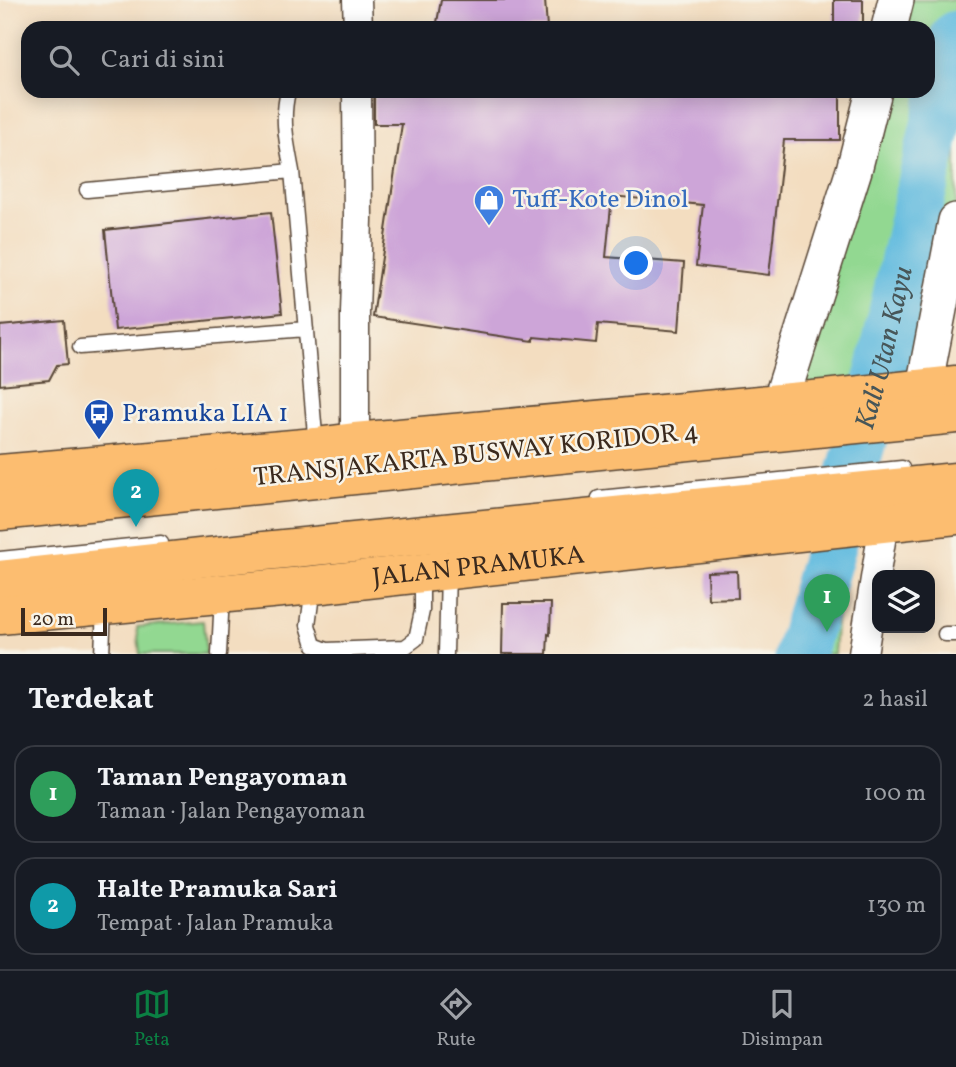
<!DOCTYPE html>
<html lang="id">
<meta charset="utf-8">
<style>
body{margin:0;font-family:Vollkorn,serif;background:#20242c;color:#f1f3f6}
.controls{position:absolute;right:21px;bottom:21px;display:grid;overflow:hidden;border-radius:14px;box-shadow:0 4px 18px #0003}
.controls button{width:63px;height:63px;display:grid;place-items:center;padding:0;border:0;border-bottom:2px solid #363941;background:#171b24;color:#f1f3f6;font:35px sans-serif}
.scale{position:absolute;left:21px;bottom:18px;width:86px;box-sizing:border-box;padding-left:7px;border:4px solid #3b2a1e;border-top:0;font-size:19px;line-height:24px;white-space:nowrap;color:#3b2a1e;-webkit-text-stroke:5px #f7f3e8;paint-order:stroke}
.you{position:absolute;left:637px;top:264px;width:24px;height:24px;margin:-18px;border:5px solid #fff;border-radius:50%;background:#1a73e8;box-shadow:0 0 0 10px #1a73e833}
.badge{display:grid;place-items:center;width:46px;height:46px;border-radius:50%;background:#0b8043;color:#fff;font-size:23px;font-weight:700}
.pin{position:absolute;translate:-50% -58px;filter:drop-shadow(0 2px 4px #0008)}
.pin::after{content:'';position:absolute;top:37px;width:24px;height:21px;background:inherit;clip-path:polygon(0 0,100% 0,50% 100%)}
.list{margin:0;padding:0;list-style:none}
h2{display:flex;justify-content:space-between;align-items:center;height:91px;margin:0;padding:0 28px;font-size:30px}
h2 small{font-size:23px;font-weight:400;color:#9ea1a6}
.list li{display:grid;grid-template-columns:46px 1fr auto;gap:21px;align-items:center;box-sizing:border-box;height:98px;margin:0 14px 14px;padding:0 14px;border:2px solid #363941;border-radius:21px}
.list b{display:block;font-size:26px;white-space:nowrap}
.list p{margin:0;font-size:23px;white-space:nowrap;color:#9ea1a6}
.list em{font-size:23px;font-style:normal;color:#9ea1a6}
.icon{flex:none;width:38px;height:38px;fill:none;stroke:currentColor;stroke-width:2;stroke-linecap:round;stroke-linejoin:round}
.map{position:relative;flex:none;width:956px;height:654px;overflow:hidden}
.search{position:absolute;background:#171b24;box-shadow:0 4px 18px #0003;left:21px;right:21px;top:21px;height:77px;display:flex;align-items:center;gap:18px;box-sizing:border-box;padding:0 24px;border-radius:21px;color:#9ea1a6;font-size:26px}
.sheet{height:315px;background:#171b24}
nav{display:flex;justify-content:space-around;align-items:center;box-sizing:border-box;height:98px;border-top:2px solid #363941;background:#171b24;font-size:19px;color:#9ea1a6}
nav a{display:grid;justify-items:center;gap:4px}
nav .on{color:#0b8043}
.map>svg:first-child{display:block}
</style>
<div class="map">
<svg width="956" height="654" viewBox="0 0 956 654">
<rect width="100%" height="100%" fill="#f7f3e8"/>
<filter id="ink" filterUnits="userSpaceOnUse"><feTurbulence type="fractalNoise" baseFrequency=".0143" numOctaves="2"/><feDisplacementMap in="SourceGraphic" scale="14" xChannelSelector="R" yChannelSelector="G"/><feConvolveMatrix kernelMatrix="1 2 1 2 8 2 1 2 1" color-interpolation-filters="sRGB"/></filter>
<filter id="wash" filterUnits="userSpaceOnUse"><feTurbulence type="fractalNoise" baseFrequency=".00686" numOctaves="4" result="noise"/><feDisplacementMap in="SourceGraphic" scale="28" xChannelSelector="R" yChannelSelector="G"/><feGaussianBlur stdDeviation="1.57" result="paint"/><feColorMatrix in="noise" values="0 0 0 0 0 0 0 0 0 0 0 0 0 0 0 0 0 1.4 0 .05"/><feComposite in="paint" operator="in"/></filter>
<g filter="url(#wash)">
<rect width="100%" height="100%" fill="#f3ddc0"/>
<!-- green -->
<path fill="#92d891" stroke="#668158" stroke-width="2" d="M 895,0 L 956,0 L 956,219 L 921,383 L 780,402 L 870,91 L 928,91 L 928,28 L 889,28 Z
M 838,597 L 834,654 L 814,654 L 823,609 Z
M 203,621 L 206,654 L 140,654 L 137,627 Z"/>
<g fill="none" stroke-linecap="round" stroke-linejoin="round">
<!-- river -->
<path stroke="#62bbdf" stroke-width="51" id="s1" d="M 800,654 L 881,371 L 956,36"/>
</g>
<g id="blocks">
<!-- building -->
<path fill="#cda5d8" d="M 441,0 L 545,0 L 547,28 L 436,28 Z
M 834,0 L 863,0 L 863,28 L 834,28 Z
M 374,91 L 840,91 L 840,140 L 784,140 L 769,275 L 696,266 L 703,205 L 612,196 L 606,257 L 684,263 L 679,331 L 598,324 L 596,343 L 534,337 L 533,341 L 373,317 L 402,124 L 374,124 Z
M 271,212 L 282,313 L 115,330 L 105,230 Z
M 64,320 L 68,364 L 57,365 L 49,380 L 0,385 L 0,326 Z
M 737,571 L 738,598 L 708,599 L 707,572 Z
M 503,603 L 551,603 L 550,635 L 548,634 L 547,654 L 502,654 Z"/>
</g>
</g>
<g filter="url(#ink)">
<use href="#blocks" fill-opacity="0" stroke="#574536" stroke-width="2"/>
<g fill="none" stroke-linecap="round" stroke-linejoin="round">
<!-- service casing -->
<g stroke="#574536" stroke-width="17">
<path id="service" d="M 288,92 C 281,119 287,144 292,171 L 316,446
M 87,190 L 292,171
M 80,347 L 306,329
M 599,498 L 902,468
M 0,559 L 161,543
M 313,587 L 308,625 L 314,645 L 327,650 L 405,647 L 416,639 L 422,611 L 422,573
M 945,634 L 956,634
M 102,654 L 104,607
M 219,654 L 222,596
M 446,654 L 448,571"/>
</g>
<!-- minor casing -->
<g stroke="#574536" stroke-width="31">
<path id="minor" d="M 357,0 L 358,28
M 355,442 L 355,313 L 358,220 L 357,91
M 863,654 L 884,522"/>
</g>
<!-- tertiary casing -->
<g stroke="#574536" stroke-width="38">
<path id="tertiary" d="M 889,28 L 896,0
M 924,387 L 956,221
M 780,403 L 854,170 L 874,91"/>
</g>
<!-- primary casing -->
<g stroke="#574536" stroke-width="41">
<g id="primary">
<path d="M 0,474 L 316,447 L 355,442 L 824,399 L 956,385"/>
<path d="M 0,511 L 956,414"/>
<path d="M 0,580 L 264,551 L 956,482"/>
<path id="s2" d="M 0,615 L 313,585 L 956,515"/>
</g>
</g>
<!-- service -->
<use href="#service" stroke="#fff" stroke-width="14"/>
<!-- minor -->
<use href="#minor" stroke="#fff" stroke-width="28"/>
<!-- tertiary -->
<use href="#tertiary" stroke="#fff" stroke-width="35"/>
<!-- primary -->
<use href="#primary" stroke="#fcbd6f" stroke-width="38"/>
</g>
</g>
<!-- icons -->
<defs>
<g id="shop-pin" transform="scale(1.575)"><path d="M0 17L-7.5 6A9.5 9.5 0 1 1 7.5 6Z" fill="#3f7fe0" stroke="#f7f3e8"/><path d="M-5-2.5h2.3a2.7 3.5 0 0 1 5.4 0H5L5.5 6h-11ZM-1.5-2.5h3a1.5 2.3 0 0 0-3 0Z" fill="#fff"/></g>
<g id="bus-pin" transform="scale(1.575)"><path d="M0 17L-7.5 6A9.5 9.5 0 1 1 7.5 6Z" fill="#1a4fb4" stroke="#f7f3e8"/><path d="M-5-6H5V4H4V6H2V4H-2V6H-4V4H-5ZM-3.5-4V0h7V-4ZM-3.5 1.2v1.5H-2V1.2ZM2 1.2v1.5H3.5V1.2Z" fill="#fff"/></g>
</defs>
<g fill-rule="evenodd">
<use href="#shop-pin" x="489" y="200"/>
<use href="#bus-pin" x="99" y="414"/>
</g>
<g text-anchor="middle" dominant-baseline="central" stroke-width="5" stroke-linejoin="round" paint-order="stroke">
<!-- shop labels -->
<g font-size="26" fill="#366cbe" stroke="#f7f3e8" text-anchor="start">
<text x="512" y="200">Tuff-Kote Dinol</text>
</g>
<!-- transit labels -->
<g font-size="26" fill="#164399" stroke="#f7f3e8" text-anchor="start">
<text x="122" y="414">Pramuka LIA 1</text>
</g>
<!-- street labels -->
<g font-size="26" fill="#3b2a1e" stroke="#f7f3e8">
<text transform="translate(476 455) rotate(-6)">TRANSJAKARTA BUSWAY KORIDOR 4</text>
<text stroke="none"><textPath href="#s2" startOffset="481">JALAN PRAMUKA</textPath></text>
</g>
<!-- water labels -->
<g font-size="28" font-style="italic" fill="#475658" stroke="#f7f3e8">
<text stroke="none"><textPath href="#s1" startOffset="318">Kali Utan Kayu</textPath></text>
</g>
</g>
</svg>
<div class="controls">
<button><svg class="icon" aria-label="layers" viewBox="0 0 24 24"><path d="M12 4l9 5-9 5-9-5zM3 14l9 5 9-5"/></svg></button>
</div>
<div class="scale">20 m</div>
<div class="you"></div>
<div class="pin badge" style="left:827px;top:632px;background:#2e9e5b">1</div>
<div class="pin badge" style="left:136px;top:527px;background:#0f9aa8">2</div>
<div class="search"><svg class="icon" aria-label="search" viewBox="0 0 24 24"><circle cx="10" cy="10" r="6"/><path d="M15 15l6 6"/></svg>Cari di sini</div>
</div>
<section class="sheet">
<h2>Terdekat<small>2 hasil</small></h2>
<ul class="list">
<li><span class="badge" style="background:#2e9e5b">1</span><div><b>Taman Pengayoman</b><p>Taman · Jalan Pengayoman</p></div><em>100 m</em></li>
<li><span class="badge" style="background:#0f9aa8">2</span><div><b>Halte Pramuka Sari</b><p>Tempat · Jalan Pramuka</p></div><em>130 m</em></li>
</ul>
</section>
<nav>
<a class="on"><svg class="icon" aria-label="map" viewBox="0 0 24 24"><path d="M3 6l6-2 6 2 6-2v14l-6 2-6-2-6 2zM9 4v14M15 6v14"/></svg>Peta</a>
<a><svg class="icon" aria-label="directions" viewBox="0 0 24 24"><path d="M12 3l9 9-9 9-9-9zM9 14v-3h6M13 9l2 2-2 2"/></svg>Rute</a>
<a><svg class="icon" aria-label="saved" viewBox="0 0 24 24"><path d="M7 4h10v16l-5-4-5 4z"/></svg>Disimpan</a>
</nav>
